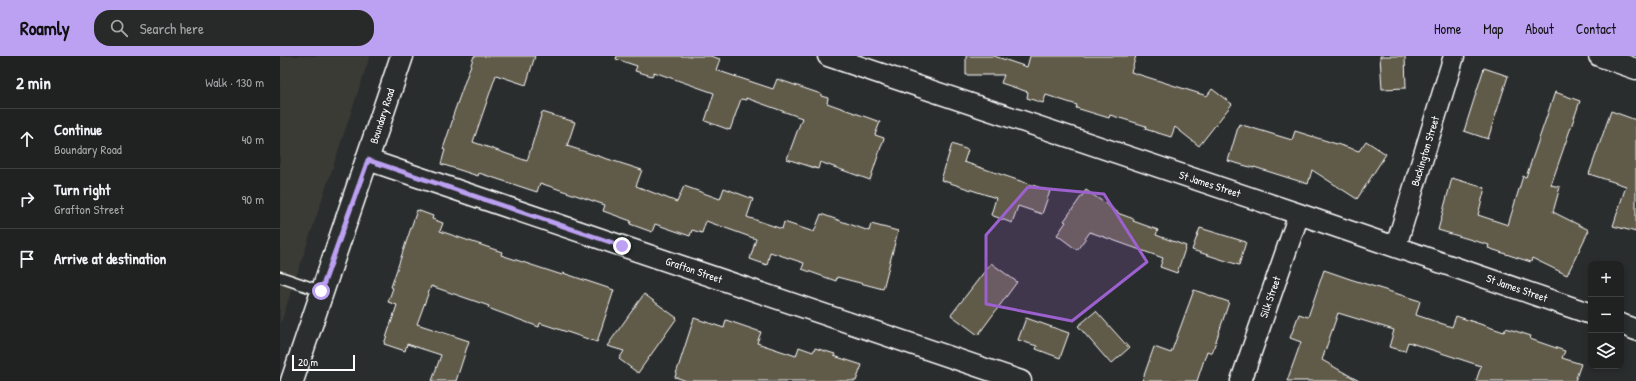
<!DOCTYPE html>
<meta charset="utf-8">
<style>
body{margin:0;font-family:"Patrick Hand",sans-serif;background:#282a2a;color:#f1f3f6}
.controls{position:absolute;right:12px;bottom:12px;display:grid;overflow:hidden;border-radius:8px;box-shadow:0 2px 6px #0003}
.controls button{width:36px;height:36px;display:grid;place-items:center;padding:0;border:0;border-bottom:1px solid #3d3f40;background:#202222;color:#f1f3f6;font:20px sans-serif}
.scale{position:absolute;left:12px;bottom:10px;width:63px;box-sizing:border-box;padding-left:4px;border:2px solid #fff;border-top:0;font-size:11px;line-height:14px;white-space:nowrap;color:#fff;-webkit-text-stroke:3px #2a2d2e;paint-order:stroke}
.stop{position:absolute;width:12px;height:12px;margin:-9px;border:3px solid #bca0f2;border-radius:50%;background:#fff}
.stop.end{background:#bca0f2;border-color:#fff;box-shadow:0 1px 4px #0008}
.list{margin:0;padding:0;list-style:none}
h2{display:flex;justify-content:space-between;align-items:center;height:52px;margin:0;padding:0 16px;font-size:17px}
h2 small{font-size:13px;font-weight:400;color:#a2a4a5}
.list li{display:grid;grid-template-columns:26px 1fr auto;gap:12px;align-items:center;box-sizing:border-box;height:60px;padding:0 16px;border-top:1px solid #3d3f40}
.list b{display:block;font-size:15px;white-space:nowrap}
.list p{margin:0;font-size:13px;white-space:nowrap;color:#a2a4a5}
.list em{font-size:13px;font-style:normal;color:#a2a4a5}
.icon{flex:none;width:22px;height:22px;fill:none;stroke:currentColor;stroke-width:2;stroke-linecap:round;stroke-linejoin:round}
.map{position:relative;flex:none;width:1356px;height:325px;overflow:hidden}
header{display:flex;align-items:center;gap:24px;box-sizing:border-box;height:56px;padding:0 20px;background:#bca0f2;color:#111}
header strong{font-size:19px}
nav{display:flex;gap:22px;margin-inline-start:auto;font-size:14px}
.search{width:280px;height:36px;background:#282a2a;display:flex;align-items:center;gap:10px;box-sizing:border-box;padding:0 14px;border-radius:16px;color:#a2a4a5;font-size:15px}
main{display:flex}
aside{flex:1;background:#202222}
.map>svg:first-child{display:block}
</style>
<header>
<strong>Roamly</strong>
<div class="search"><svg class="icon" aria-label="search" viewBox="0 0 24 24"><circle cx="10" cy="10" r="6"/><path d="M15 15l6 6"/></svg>Search here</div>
<nav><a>Home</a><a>Map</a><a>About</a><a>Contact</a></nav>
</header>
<main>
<aside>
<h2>2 min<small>Walk · 130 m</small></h2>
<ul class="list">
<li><svg class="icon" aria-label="ahead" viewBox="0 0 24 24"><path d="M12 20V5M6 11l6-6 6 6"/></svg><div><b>Continue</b><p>Boundary Road</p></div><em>40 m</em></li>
<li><svg class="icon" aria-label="right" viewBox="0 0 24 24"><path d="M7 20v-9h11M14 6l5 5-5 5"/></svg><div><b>Turn right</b><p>Grafton Street</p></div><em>90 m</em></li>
<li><svg class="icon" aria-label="arrive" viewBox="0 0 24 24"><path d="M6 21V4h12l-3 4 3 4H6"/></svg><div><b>Arrive at destination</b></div></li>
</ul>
</aside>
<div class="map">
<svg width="1356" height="325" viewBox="0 0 1356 325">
<rect width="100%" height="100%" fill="#2a2d2e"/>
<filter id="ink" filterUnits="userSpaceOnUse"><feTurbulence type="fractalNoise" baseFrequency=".025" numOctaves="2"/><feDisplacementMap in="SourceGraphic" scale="8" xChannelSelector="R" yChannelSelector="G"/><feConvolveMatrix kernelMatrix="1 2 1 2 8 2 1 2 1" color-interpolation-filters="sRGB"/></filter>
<g filter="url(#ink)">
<!-- built -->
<path fill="#3a3a36" d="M 0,0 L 90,0 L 0,269 Z"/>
<!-- building -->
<path fill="#615a4a" stroke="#fff" d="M 194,0 L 255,0 L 246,29 L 216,19 L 193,86 L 247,105 L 262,56 L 295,66 L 287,90 L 362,114 L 356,130 L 397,146 L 404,130 L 440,143 L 444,132 L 473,143 L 467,161 L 502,173 L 504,166 L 534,176 L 541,158 L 589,175 L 591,168 L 618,175 L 603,233 L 557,221 L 556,225 L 522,213 L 524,207 L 490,196 L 487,209 L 470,203 L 476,183 L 426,165 L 422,177 L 412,174 L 410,180 L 375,168 L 372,176 L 350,168 L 351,165 L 323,155 L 325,149 L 260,127 L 257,136 L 199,117 L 198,120 L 161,108 L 165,94 L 163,93 L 173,63 L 172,62 Z
M 337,0 L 430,0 L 440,3 L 436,14 L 493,33 L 497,23 L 541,38 L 541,40 L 548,42 L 547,47 L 600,66 L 595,79 L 604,82 L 590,124 L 540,106 L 538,113 L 507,103 L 522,62 L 466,42 L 466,44 L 461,43 L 450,74 L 425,65 L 434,37 L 374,16 L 372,20 L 355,15 L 357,10 L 336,3 Z
M 686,0 L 714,0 L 747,11 L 750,0 L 856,0 L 851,16 L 927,40 L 932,33 L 952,48 L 919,90 L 895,71 L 891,81 L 865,73 L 866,70 L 830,59 L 829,62 L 796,52 L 797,49 L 766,39 L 763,47 L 747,42 L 748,36 L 721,27 L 724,19 L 686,19 Z
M 1100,0 L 1125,0 L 1126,32 L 1102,33 Z
M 1204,12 L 1228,20 L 1208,83 L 1184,75 Z
M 1275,36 L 1300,45 L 1271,129 L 1280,131 L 1273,156 L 1309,174 L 1287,219 L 1252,202 L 1251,206 L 1235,201 L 1208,192 L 1209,189 L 1158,174 L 1172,122 L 1205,132 L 1198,159 L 1228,169 L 1243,120 L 1246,121 Z
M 1331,55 L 1356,64 L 1356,176 L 1333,170 L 1346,130 L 1309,118 Z
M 959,68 L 1012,84 L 1015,75 L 1079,95 L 1086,85 L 1106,98 L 1077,143 L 1032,114 L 1028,128 L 974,111 L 974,112 L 948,105 Z
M 672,88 L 688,94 L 684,106 L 770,135 L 762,158 L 738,150 L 732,167 L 711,159 L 716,142 L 661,124 Z
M 806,134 L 840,158 L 854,163 L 853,165 L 878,174 L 876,179 L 906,190 L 897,217 L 880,211 L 883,202 L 810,176 L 797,194 L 777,179 L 786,166 L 784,165 Z
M 137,154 L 153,160 L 152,163 L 163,167 L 160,175 L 222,196 L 221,199 L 282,219 L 283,217 L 334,234 L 317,286 L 260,267 L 259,271 L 208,252 L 209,250 L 151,230 L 137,268 L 189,285 L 176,325 L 152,325 L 161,299 L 127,288 L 125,295 L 104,288 L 117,249 L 108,246 L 113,232 L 111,231 Z
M 920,172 L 966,186 L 959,209 L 912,194 Z
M 711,207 L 737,226 L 698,279 L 671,259 Z
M 1044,214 L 1070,223 L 1140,245 L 1136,259 L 1172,271 L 1176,260 L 1224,276 L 1226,272 L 1251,280 L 1250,283 L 1285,295 L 1282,302 L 1301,308 L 1295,325 L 1196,325 L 1201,310 L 1128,286 L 1125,295 L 1109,291 L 1114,274 L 1058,257 L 1042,304 L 1079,325 L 1007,325 L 1021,286 L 1010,282 L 1019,258 L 1028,261 Z
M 914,234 L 949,246 L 932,297 L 927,295 L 917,325 L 862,325 L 874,291 L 891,297 Z
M 364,238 L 397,262 L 358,317 L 339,303 L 344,295 L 327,290 Z
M 816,255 L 849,292 L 831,308 L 798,270 Z
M 414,262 L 444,272 L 446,264 L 481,276 L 477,287 L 516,300 L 519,291 L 533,296 L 535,292 L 555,298 L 554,300 L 582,309 L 576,325 L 407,325 L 395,321 Z
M 746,262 L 789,277 L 780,302 L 756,293 L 757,290 L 738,284 Z"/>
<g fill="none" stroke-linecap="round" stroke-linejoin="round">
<!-- lane casing -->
<g stroke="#fff" stroke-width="13">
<path id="lane" d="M 0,221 L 41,235"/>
</g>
<!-- street casing -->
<g stroke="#fff" stroke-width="23">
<path id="street" d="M 548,0 L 1019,158 L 1311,258
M 1319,0 L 1356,13
M 88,104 L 741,325
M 1116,190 L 1174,0
M 1341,268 L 1356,274
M 961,325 L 1019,158"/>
</g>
<!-- secondary casing -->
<g stroke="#fff" stroke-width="25">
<path id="secondary" d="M 12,325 L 122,0"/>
</g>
<!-- lane -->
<use href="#lane" stroke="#2a2d2e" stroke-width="10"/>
<!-- street -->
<use href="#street" stroke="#2a2d2e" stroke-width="20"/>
<!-- secondary -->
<use href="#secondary" stroke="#2a2d2e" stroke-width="22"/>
</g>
</g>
<g fill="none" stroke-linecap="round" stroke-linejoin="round" filter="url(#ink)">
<!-- route -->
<path stroke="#bca0f2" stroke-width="5" d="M 41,235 L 88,104 L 342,190"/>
</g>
<!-- marked area -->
<path fill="#9c61cf" fill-opacity="0.2" stroke="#9c61cf" stroke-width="3" stroke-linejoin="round" d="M 748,131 L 824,138 L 867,206 L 792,265 L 706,248 L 706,179 Z"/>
<g text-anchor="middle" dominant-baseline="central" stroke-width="4" stroke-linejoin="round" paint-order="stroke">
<!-- street labels -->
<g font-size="11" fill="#fff" stroke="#2a2d2e">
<text transform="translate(102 60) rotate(-72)">Boundary Road</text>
<text transform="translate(1145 95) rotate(-73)">Buckington Street</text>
<text transform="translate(930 128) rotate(18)">St James Street</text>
<text transform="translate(414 214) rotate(19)">Grafton Street</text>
<text transform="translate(1237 232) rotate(19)">St James Street</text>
<text transform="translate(990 241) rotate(-71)">Silk Street</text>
</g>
</g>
</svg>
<div class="controls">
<button>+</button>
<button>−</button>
<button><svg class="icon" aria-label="layers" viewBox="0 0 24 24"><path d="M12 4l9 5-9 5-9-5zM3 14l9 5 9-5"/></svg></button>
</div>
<div class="scale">20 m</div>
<div class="stop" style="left:41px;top:235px"></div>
<div class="stop end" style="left:342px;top:190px"></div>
</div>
</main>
